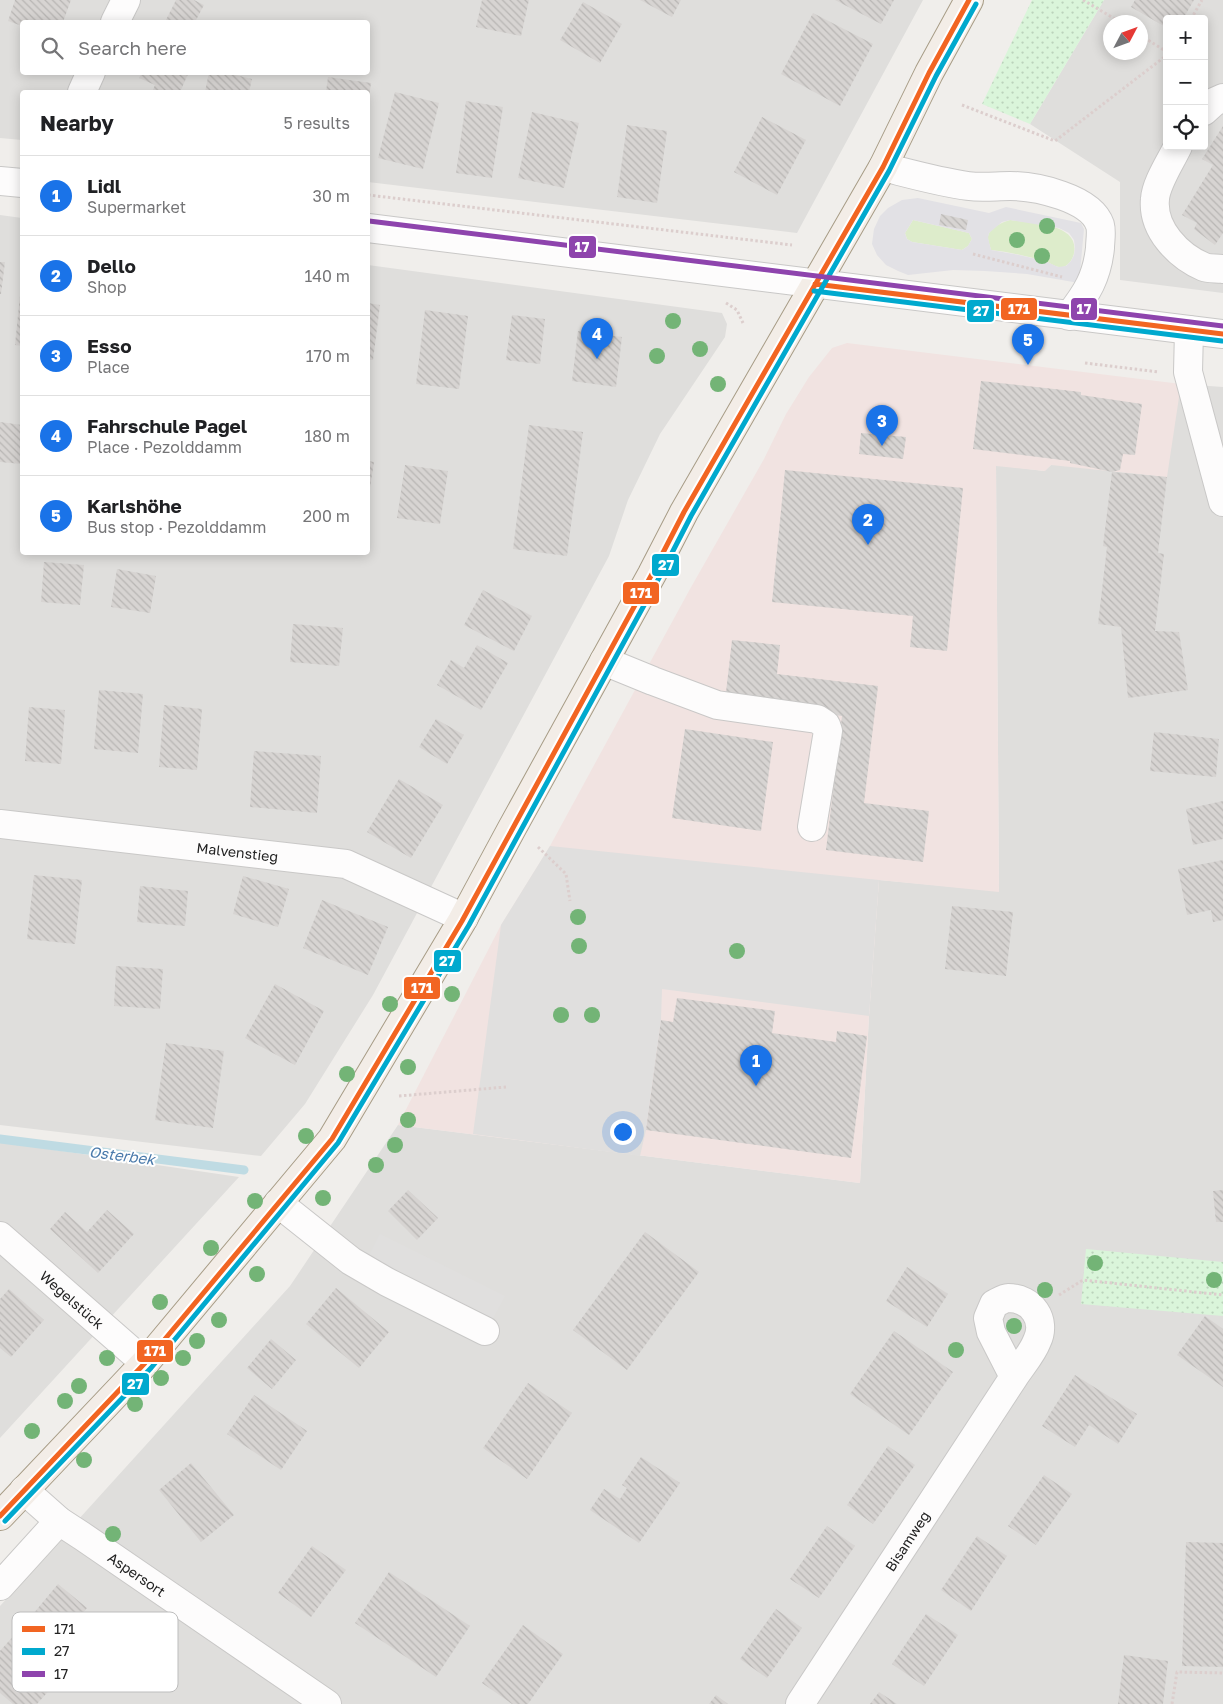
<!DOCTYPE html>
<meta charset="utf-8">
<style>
body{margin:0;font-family:"Golos Text",sans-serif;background:#f6f6f6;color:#202124}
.controls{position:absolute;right:15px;top:15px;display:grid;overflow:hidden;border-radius:5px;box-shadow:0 2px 12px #0003}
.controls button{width:45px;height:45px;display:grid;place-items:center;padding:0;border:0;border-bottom:1px solid #e0e0e0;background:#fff;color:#202124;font:25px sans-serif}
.compass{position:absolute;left:1103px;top:15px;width:45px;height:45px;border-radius:50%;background:#fff;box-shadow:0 2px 12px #0003;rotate:49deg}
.you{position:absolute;left:622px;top:1131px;width:18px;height:18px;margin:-12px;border:4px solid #fff;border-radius:50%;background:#1a73e8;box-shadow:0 0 0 8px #1a73e833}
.badge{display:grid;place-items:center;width:32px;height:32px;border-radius:50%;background:#1a73e8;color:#fff;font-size:16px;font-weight:700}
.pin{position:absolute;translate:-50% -41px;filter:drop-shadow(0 1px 2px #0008)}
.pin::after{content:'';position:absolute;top:26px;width:18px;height:15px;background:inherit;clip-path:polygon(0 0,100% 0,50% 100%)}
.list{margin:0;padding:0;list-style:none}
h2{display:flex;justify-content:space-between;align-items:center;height:65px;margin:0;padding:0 20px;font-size:21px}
h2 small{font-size:16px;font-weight:400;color:#757577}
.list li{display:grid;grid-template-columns:32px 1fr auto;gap:15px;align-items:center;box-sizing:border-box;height:80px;padding:0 20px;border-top:1px solid #e0e0e0}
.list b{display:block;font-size:19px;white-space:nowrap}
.list p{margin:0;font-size:16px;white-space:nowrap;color:#757577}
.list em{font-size:16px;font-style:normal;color:#757577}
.icon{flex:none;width:28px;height:28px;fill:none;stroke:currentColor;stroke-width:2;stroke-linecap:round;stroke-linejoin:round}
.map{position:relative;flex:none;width:1223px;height:1704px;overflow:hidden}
.search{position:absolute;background:#fff;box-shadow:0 2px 12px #0003;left:20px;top:20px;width:350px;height:55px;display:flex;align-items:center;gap:12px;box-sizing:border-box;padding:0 18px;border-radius:5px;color:#757577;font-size:19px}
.panel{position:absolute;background:#fff;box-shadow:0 2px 12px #0003;left:20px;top:90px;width:350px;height:465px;border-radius:5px}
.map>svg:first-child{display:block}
</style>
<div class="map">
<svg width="1223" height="1704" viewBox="0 0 1223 1704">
<defs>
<pattern id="park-dots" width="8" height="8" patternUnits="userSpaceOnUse" patternTransform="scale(1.25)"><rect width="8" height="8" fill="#daf5da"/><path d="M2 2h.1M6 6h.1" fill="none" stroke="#bbd2bb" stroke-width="1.8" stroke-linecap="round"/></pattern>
<pattern id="building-back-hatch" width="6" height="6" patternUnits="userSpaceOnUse" patternTransform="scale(1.25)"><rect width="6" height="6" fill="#d7d4d2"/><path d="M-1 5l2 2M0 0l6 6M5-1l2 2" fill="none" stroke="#b8b6b4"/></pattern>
</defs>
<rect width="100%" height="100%" fill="#f0eeeb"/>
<!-- residential -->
<path fill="#dfdedc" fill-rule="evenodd" d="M 0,0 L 923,0 L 797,233 L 368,182 L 368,92 L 22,92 L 22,140 L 0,138 ZM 22,22 L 368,22 L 368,72 L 22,72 Z
M 1104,0 L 1223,0 L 1223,293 L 1120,280 L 1120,182 L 1030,124 ZM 1167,19 L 1204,19 L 1204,146 L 1167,146 ZM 1110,22 L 1140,22 L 1140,52 L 1110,52 Z
M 0,215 L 22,218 L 22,552 L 368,552 L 368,265 L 722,313 L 727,324 L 725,337 L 660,434 L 628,500 L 609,556 L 373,995 L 305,1104 L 261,1156 L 0,1125 Z
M 1181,384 L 1223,387 L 1223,1704 L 0,1704 L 0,1606 L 290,1286 L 398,1125 L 860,1183 L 869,1016 L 879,880 L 999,891 L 996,465 L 1044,471 L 1051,465 Z
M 0,1142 L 239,1177 L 0,1438 Z"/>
<!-- commercial -->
<path fill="#f1e3e1" d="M 847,343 L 1181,384 L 1167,477 L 1051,465 L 1045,471 L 996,466 L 999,892 L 879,880 L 869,1016 L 860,1183 L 398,1125 L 501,925 L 550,846 L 690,589 L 764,459 L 786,414 L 809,377 L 832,348 Z"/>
<!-- grass -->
<path fill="#ddeccb" d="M 913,220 L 969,233 L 972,239 L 968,246 L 962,250 L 912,242 L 907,239 L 905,233 Z
M 1010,220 C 1030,223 1080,223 1074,253 C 1073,259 1069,265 1063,267 C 1056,268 1051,263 1044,261 C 1027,256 1009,252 991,250 C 990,246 988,241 988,238 C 988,228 1003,222 1010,220 Z"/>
<!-- park -->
<path fill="url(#park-dots)" d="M 1032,0 L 1104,0 L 1030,124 L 982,104 Z
M 1086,1249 L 1223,1262 L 1223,1316 L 1081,1304 Z"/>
<!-- parking -->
<path fill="#e0dfde" d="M 550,846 L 879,880 L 869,1016 L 662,989 L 661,1020 L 646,1130 L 640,1156 L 473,1134 L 501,925 Z
M 380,1234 L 505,1296 L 490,1324 L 366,1262 Z"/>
<!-- plaza -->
<path fill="#e2e1e5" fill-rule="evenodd" d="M 918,198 L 989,213 L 1006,207 L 1081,223 L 1084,229 L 1079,283 L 1027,274 L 985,271 L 953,270 L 908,275 L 898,271 L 886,265 L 877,255 L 872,244 L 874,229 L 880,216 L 888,208 L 902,200 ZM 913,220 L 969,233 L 972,239 L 968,246 L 962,250 L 912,242 L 907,239 L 905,233 ZM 1010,220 L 1059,228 L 1069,233 L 1074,240 L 1075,248 L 1074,255 L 1071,261 L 1066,266 L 1058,267 L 1045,261 L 1019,255 L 991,250 L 988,238 L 989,233 L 1002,222 Z"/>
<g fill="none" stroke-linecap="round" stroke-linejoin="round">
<!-- stream -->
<path stroke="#bfdbe3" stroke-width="9" d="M 0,1139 L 244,1170"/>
</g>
<!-- building -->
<path fill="url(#building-back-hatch)" d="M 15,0 L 71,0 L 63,22 L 22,22 L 22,26 L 8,21 Z
M 176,0 L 194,0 L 204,5 L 195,22 L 165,22 Z
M 482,0 L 529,0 L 521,36 L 476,27 Z
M 640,0 L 681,0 L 672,17 Z
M 835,0 L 894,0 L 881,24 Z
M 1135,0 L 1194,0 L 1183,19 L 1167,19 L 1167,28 L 1131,7 Z
M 583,2 L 622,24 L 600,63 L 560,40 Z
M 813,13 L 873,44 L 840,106 L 781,74 Z
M 142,72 L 189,72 L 180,92 L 152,92 L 155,85 L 139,78 Z
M 209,72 L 223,72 L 252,79 L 249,92 L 205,92 Z
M 328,77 L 371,83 L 369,98 L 368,92 L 326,92 Z
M 395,92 L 439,103 L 423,169 L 378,158 Z
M 466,101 L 503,107 L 492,178 L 456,173 Z
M 532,112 L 579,123 L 564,188 L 518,178 Z
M 762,117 L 806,140 L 777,195 L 734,172 Z
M 627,125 L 667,131 L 657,203 L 617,197 Z
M 1223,126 L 1223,233 L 1215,245 L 1194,229 L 1197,223 L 1182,215 L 1213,165 L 1202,159 Z
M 941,214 L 968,220 L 966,230 L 939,225 Z
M 0,262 L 5,262 L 1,294 L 0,294 Z
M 21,286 L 22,286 L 22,346 L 15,345 Z
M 368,303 L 380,305 L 373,360 L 368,360 Z
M 425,310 L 468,316 L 459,389 L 416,384 Z
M 512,315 L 545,319 L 540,364 L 506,360 Z
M 578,331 L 622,337 L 616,387 L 572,381 Z
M 981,381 L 1081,392 L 1081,395 L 1142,404 L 1135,455 L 1123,454 L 1120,470 L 1112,472 L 1167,477 L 1158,553 L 1164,554 L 1155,631 L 1179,632 L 1188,690 L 1128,698 L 1121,627 L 1098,624 L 1107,547 L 1103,546 L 1112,472 L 1070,463 L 1070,461 L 973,449 Z
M 0,422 L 22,425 L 22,464 L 0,462 Z
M 529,425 L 583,432 L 567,556 L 513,549 Z
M 861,433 L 906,437 L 903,459 L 859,454 Z
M 368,461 L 374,462 L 369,494 L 368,494 Z
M 405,465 L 448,471 L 440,524 L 397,518 Z
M 785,470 L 963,488 L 947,651 L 910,647 L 913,616 L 772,602 Z
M 44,562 L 84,565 L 80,605 L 41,602 Z
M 117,569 L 156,576 L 150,613 L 111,607 Z
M 483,590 L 532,616 L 514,651 L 464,625 Z
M 293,624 L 343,628 L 339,666 L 290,662 Z
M 732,640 L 780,645 L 777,674 L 878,686 L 864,803 L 929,811 L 923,862 L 826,850 L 842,716 L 725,701 Z
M 477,645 L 508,663 L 481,710 L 437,685 L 451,660 L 464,668 Z
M 99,690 L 143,694 L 138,753 L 94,749 Z
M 164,705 L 202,709 L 197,770 L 159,767 Z
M 29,707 L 65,710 L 61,764 L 25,761 Z
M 436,719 L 464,735 L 447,764 L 419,747 Z
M 685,729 L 773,742 L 761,831 L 672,818 Z
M 1154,732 L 1219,739 L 1216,777 L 1150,771 Z
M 254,751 L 321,756 L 317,813 L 250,807 Z
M 399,779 L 443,805 L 411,858 L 367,832 Z
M 1223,801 L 1223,839 L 1193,845 L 1186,809 Z
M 1223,860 L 1223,920 L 1213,922 L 1211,910 L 1187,915 L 1178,869 Z
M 34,875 L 82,880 L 75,944 L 27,939 Z
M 243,876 L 289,889 L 278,927 L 233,914 Z
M 140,886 L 188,891 L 185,926 L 137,922 Z
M 322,900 L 388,927 L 368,975 L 303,948 Z
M 952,906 L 1013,912 L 1006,976 L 945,969 Z
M 116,966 L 163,969 L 160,1009 L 114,1006 Z
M 275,984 L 324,1011 L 295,1065 L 245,1038 Z
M 677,998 L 775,1011 L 772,1033 L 836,1042 L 837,1031 L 867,1036 L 851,1158 L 646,1130 L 661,1020 L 673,1022 Z
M 166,1043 L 224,1051 L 213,1128 L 155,1120 Z
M 408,1190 L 438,1218 L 417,1240 L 388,1211 Z
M 1223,1190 L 1223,1222 L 1216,1222 L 1213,1191 Z
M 107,1210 L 134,1234 L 98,1273 L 50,1229 L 65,1212 L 87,1232 Z
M 645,1232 L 699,1272 L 627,1370 L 573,1330 Z
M 907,1267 L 948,1294 L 927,1327 L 886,1301 Z
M 336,1288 L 389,1332 L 359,1368 L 306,1324 Z
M 9,1289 L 44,1320 L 11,1357 L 0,1348 L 0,1299 Z
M 1205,1316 L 1223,1329 L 1223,1387 L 1177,1355 Z
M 894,1331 L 953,1372 L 909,1435 L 850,1394 Z
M 271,1339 L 296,1360 L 272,1389 L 247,1368 Z
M 1075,1375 L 1137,1414 L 1118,1444 L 1089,1425 L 1075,1447 L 1042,1426 Z
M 528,1383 L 572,1413 L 527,1479 L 483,1448 Z
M 254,1395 L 307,1431 L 281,1470 L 227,1434 Z
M 888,1446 L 915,1465 L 873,1524 L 847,1505 Z
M 641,1457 L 680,1483 L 639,1543 L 590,1510 L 604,1489 L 620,1499 L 627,1488 L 622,1485 Z
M 191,1463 L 234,1515 L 201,1542 L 159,1490 Z
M 1044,1475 L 1072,1494 L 1036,1545 L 1008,1526 Z
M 827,1526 L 855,1546 L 819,1598 L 790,1579 Z
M 977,1536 L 1007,1556 L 971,1611 L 941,1590 Z
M 1186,1542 L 1223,1543 L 1223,1667 L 1182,1666 Z
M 312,1546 L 346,1570 L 311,1617 L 278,1593 Z
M 389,1572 L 470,1626 L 436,1677 L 355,1623 Z
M 58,1584 L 87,1608 L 56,1645 L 28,1620 Z
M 776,1609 L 802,1628 L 767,1678 L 740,1659 Z
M 926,1614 L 958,1635 L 924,1686 L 892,1664 Z
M 24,1624 L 71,1666 L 37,1704 L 13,1704 L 0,1693 L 0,1651 Z
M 523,1625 L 563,1654 L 528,1704 L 512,1704 L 482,1683 Z
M 1124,1655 L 1168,1661 L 1163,1704 L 1118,1704 Z
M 879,1692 L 897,1704 L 870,1704 Z
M 716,1695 L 728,1704 L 709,1704 Z"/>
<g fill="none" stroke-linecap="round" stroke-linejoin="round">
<!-- minor casing -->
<g stroke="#c9c8c7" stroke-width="30">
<g id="minor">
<path d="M 115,22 L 126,0"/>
<path d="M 82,92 L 91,72"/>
<path d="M 1204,111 L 1214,102 L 1223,98"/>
<path d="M 1178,146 C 1171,161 1156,183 1155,199 C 1152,229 1178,256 1204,267 C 1209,269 1217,268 1223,269"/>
<path d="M 883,167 C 911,174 939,182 968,186 C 983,188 996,186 1010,186 C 1036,186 1091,198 1100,225 C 1102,232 1100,241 1100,248 C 1097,277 1087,293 1069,316"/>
<path d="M 0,181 L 22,183"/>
<path d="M 368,228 L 1223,334"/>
<path d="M 1189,330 L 1188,372 L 1223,502"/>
<path d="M 604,661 L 653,681 L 717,705 L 817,719 L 826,725 L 828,731 L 812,827"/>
<path id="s1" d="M 0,824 L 346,864 L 464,918"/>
<path d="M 278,1203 L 351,1261 L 387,1282 L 485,1331"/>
<path id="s2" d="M 0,1236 L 145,1363"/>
<path id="s3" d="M 24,1490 L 59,1521 L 82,1536 L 327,1704"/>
<path d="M 0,1586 L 59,1521"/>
<path id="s4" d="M 800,1704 L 1014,1377 C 1021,1366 1032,1354 1037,1341 C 1047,1320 1032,1298 1008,1298 C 1004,1298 998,1302 994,1304 L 988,1318 L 991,1332 L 1014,1377"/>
</g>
</g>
<!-- major casing -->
<g stroke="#a79c86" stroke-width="30">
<path id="major" d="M 0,1516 L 145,1363 L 332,1139 L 462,921 L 511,830 L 652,574 L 684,512 L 883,167 L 929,73 L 969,0"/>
</g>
<!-- path -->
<path stroke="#dccecd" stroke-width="3" stroke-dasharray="2.5 2.5" stroke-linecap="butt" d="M 1083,0 L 1120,22
M 1191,19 L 1202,0
M 1140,35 L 1167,52
M 962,105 L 1055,141 L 1167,55
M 368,195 L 792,245
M 973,254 L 1062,277
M 726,303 L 737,310 L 743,323
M 1085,363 L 1159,372
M 538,847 L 566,874 L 570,901
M 399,1096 L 506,1087
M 1059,1295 L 1083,1280 L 1223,1295
M 1172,1704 L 1177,1672 L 1223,1673"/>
<!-- minor -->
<use href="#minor" stroke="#fdfcfc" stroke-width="28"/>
<!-- major -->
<use href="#major" stroke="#f3ede7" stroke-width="28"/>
<!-- bus-1 casing -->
<g stroke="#fff" stroke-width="9">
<path id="bus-1" d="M 815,284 L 1223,334
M 0,1516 L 145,1363 L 332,1139 L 462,921 L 652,574 L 684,512 L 883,167 L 929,73 L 969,0"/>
</g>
<!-- bus-2 casing -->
<g stroke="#fff" stroke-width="9">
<path id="bus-2" d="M 814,291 L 1222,341
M 5,1521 L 151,1368 L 338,1143 L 469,925 L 659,578 L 691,516 L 889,171 L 936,76 L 976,4"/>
</g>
<!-- bus-3 casing -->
<g stroke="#fff" stroke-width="9">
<path id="bus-3" d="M 369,221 L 1223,326"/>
</g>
<!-- bus-1 -->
<use href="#bus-1" stroke="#f26522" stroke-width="5"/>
<!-- bus-2 -->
<use href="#bus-2" stroke="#00a9ce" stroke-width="5"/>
<!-- bus-3 -->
<use href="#bus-3" stroke="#8e44ad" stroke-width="5"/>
</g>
<!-- trees -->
<g fill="#73b476">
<circle cx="1047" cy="226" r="8"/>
<circle cx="1017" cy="240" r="8"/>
<circle cx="1042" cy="256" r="8"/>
<circle cx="673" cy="321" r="8"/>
<circle cx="700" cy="349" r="8"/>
<circle cx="657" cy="356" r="8"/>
<circle cx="718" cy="384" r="8"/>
<circle cx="578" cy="917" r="8"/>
<circle cx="579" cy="946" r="8"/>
<circle cx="737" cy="951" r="8"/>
<circle cx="452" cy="994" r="8"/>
<circle cx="390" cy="1004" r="8"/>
<circle cx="561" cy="1015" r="8"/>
<circle cx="592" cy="1015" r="8"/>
<circle cx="408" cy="1067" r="8"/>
<circle cx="347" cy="1074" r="8"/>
<circle cx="408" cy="1120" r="8"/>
<circle cx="306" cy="1136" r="8"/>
<circle cx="395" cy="1145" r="8"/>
<circle cx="376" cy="1165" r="8"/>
<circle cx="323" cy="1198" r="8"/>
<circle cx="255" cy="1201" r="8"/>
<circle cx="211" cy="1248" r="8"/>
<circle cx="1095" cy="1263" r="8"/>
<circle cx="257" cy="1274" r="8"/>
<circle cx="1214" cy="1280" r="8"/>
<circle cx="1045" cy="1290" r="8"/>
<circle cx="160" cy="1302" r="8"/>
<circle cx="219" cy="1320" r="8"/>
<circle cx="1014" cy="1326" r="8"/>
<circle cx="197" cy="1341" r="8"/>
<circle cx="956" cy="1350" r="8"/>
<circle cx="107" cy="1358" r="8"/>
<circle cx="183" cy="1358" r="8"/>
<circle cx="161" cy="1378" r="8"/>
<circle cx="79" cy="1386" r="8"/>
<circle cx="65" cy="1401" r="8"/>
<circle cx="135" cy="1404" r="8"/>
<circle cx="32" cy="1431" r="8"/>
<circle cx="84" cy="1460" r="8"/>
<circle cx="113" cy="1534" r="8"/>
</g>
<g text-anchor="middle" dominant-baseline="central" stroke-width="4" stroke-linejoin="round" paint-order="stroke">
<!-- street labels -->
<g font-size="14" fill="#222" stroke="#fff">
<text stroke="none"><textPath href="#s1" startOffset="239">Malvenstieg</textPath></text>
<text stroke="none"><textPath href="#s2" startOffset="96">Wegelstück</textPath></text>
<text stroke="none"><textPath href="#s4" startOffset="195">Bisamweg</textPath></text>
<text stroke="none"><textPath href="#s3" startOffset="141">Aspersort</textPath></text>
</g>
<!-- water labels -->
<g font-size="15" font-style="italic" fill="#4a7aab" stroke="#fff">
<text transform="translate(122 1155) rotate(7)">Osterbek</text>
</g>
</g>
<!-- legend -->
<rect x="12" y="1612" width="166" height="80" rx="8" fill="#fff" stroke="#bdbdbd" stroke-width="1"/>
<rect x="22" y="1626" width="23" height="6" fill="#f26522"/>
<rect x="22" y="1648" width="23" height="7" fill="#00a9ce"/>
<rect x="22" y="1671" width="23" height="6" fill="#8e44ad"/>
<g font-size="14" fill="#222">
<text x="54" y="1634">171</text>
<text x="54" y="1656">27</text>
<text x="54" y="1679">17</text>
</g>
<g stroke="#fff" stroke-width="2">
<rect x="568" y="235" width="29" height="24" rx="5" fill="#8e44ad"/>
<rect x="1070" y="297" width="28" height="24" rx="5" fill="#8e44ad"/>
<rect x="1000" y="297" width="38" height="24" rx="5" fill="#f26522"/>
<rect x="966" y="299" width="29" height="24" rx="5" fill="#00a9ce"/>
<rect x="651" y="553" width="29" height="24" rx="5" fill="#00a9ce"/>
<rect x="622" y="581" width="38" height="24" rx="5" fill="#f26522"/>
<rect x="433" y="949" width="29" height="24" rx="5" fill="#00a9ce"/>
<rect x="403" y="976" width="38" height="24" rx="5" fill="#f26522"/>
<rect x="136" y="1339" width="38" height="24" rx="5" fill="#f26522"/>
<rect x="121" y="1372" width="29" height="24" rx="5" fill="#00a9ce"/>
</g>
<g font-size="14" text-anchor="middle" font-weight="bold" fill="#fff">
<text x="582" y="252">17</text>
<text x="1084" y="314">17</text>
<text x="1019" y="314">171</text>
<text x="981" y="316">27</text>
<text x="666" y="570">27</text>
<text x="641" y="598">171</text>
<text x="447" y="966">27</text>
<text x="422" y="993">171</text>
<text x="155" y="1356">171</text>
<text x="135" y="1389">27</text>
</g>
</svg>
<div class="controls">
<button>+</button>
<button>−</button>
<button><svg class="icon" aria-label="locate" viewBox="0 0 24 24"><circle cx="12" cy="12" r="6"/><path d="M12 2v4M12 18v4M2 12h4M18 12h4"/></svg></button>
</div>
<svg class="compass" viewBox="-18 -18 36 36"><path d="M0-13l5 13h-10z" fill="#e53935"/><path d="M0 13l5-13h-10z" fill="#757577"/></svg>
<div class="you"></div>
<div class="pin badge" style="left:756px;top:1086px">1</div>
<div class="pin badge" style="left:868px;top:545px">2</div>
<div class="pin badge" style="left:882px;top:446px">3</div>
<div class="pin badge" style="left:597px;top:359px">4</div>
<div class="pin badge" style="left:1028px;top:365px">5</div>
<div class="search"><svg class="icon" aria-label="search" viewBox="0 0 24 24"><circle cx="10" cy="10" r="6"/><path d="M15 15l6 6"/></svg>Search here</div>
<section class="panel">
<h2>Nearby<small>5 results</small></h2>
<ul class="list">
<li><span class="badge">1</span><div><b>Lidl</b><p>Supermarket</p></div><em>30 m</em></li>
<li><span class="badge">2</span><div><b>Dello</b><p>Shop</p></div><em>140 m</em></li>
<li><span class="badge">3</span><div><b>Esso</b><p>Place</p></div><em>170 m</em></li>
<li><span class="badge">4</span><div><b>Fahrschule Pagel</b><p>Place · Pezolddamm</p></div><em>180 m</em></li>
<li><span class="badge">5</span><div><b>Karlshöhe</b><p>Bus stop · Pezolddamm</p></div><em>200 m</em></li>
</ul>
</section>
</div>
